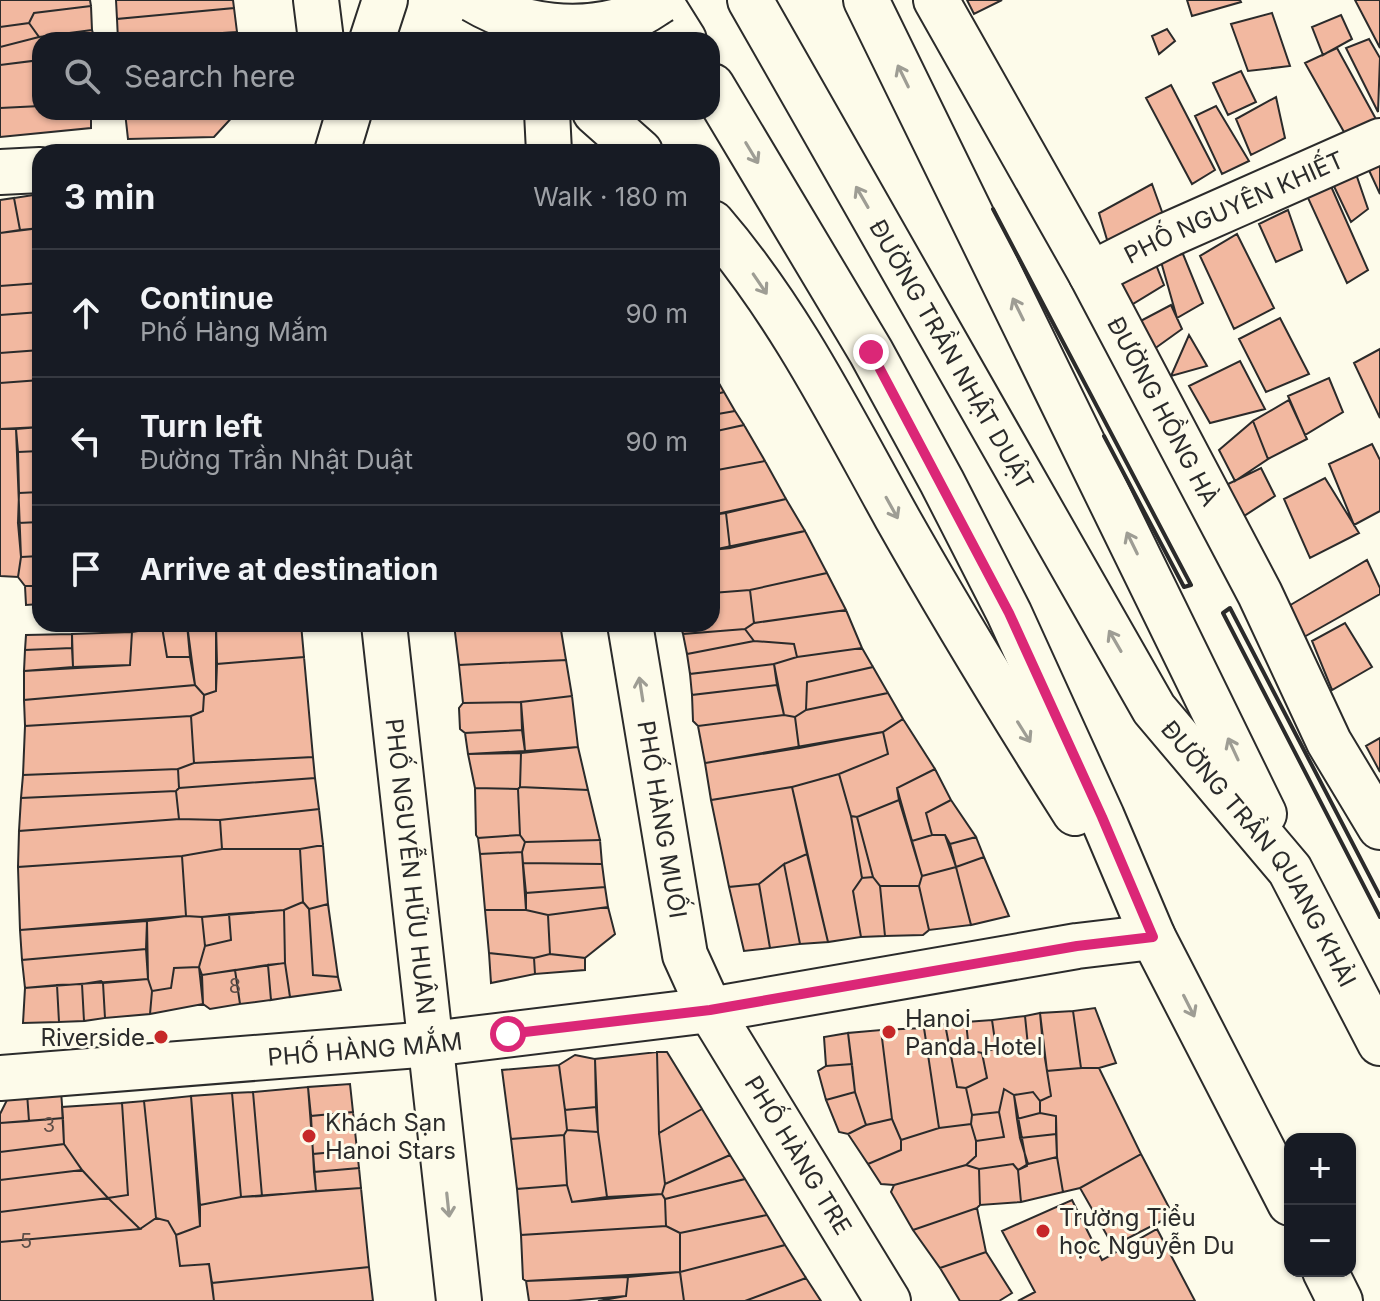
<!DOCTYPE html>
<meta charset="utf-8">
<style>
body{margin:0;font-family:Inter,sans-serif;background:#242831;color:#f1f3f6}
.controls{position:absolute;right:24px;bottom:24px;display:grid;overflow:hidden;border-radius:16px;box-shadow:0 2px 6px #0004}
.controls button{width:72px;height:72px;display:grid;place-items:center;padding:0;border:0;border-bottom:2px solid #363941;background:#171b24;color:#f1f3f6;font:40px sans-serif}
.stop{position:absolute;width:24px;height:24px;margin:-18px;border:6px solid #db2777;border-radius:50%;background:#fff}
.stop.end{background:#db2777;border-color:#fff;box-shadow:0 2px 8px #0008}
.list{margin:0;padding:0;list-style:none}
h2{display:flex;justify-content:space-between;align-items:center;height:104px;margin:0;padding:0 32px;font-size:34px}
h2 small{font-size:26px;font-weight:400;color:#9ea1a6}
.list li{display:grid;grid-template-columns:52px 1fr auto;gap:24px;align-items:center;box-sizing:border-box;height:128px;padding:0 32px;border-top:2px solid #363941}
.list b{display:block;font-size:30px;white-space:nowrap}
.list p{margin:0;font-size:26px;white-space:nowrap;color:#9ea1a6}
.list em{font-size:26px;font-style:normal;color:#9ea1a6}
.icon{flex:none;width:44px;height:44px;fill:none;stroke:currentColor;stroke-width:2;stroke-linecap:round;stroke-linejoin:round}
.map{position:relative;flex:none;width:1380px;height:1301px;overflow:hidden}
.search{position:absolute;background:#171b24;box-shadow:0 2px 6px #0004;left:32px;top:32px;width:688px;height:88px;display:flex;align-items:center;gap:20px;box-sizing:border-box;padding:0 28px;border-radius:24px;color:#9ea1a6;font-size:30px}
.panel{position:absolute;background:#171b24;box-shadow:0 2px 6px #0004;left:32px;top:144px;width:688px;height:488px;border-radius:24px}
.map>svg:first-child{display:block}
</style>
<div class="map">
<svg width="1380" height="1301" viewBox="0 0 1380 1301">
<rect width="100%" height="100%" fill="#fdfbea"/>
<!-- building -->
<path fill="#f2b8a0" stroke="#2b2b2b" stroke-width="2" d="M 0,0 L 90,0 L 91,6 L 34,13 L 29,23 L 0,27 Z
M 116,0 L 233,0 L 234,8 L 117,19 Z
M 967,0 L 1002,0 L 974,14 Z
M 1187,0 L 1240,0 L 1241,2 L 1192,16 Z
M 1355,0 L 1380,0 L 1380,48 Z
M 91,6 L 92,30 L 39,37 L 29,23 L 34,13 Z
M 234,8 L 237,32 L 118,40 L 117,19 Z
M 1272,13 L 1290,66 L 1248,71 L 1231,24 Z
M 1341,15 L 1352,39 L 1323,55 L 1312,27 Z
M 29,23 L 39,37 L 0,47 L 0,27 Z
M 1167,29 L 1175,41 L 1159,54 L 1152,36 Z
M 92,30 L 95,40 L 40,40 L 40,60 L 0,65 L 0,47 L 39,37 Z
M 237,32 L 238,40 L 143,40 L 143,38 Z
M 1369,39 L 1380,58 L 1378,112 L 1346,48 Z
M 1337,48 L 1377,121 L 1348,139 L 1305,63 Z
M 40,60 L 40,106 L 0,108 L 0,65 Z
M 1241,71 L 1256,102 L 1228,115 L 1213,83 Z
M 1171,85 L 1215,170 L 1192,184 L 1146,98 Z
M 1276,97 L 1285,138 L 1251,155 L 1236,119 Z
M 40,106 L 40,112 L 91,112 L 91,128 L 0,137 L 0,108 Z
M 1216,106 L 1249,161 L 1222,174 L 1195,116 Z
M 125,112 L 237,112 L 214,137 L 128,139 Z
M 1380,162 L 1380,194 L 1367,166 Z
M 1355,171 L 1368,209 L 1351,222 L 1331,180 Z
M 1152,184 L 1170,234 L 1114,263 L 1099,213 Z
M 1330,184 L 1368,270 L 1347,283 L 1308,198 Z
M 40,194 L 40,228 L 20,230 L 14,198 Z
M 14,198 L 20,230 L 0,233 L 0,200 Z
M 1288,210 L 1302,250 L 1276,262 L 1259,224 Z
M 40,228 L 40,283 L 0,286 L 0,233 Z
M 1237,234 L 1274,308 L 1234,329 L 1200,256 Z
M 1151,252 L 1164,285 L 1123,310 L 1107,276 Z
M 1183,254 L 1203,303 L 1177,318 L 1160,258 Z
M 40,283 L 40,312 L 0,315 L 0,286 Z
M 1171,305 L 1182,329 L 1143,357 L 1131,326 Z
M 40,312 L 40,350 L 0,353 L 0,315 Z
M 1280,318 L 1309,374 L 1266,392 L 1239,339 Z
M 1189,335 L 1207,366 L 1171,376 Z
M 1380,349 L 1380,418 L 1354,363 Z
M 40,350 L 40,380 L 0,383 L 0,353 Z
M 1240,361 L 1265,409 L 1210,423 L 1189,386 Z
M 712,371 L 724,392 L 712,395 Z
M 1329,378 L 1343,412 L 1305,435 L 1288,396 Z
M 40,380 L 40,427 L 0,429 L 0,383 Z
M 724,392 L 735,411 L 712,415 L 712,395 Z
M 1289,400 L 1307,439 L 1268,459 L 1253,421 Z
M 735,411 L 744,425 L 712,432 L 712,415 Z
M 1253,421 L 1268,459 L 1235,481 L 1219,450 Z
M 744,425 L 765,461 L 712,471 L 712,432 Z
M 40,427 L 40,451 L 18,452 L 16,429 Z
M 0,429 L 16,429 L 21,557 L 18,577 L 0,576 Z
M 1372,444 L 1380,460 L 1380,511 L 1354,525 L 1329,464 Z
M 40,451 L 40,492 L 19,493 L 18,452 Z
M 765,461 L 786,499 L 712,515 L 712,471 Z
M 1261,468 L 1275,496 L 1244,516 L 1226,485 Z
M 1325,478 L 1359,533 L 1310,558 L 1284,499 Z
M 40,492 L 40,522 L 18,523 L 19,493 Z
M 786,499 L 805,531 L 730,548 L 726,513 Z
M 726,513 L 730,548 L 712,550 L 712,515 Z
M 40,522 L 40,556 L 21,557 L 18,523 Z
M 805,531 L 827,573 L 750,590 L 712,593 L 712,550 Z
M 40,556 L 40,586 L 25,586 L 18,577 L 21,557 Z
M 1367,560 L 1380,588 L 1380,594 L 1304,637 L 1287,607 Z
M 827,573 L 846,610 L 754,623 L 750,590 Z
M 25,586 L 40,586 L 40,604 L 26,605 Z
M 750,590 L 754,623 L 745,629 L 683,634 L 680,624 L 712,624 L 712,593 Z
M 846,610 L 862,648 L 797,657 L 794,644 L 754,641 L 745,629 L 754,623 Z
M 1345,623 L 1372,667 L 1332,690 L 1312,641 Z
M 187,624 L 190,657 L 167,657 L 162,627 Z
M 187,624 L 216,624 L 216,691 L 204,695 L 195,685 Z
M 216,624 L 301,624 L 304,657 L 217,664 Z
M 454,624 L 560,624 L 566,660 L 459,665 Z
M 162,627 L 167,657 L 190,657 L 195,685 L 24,700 L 24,671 L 130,665 L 132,632 Z
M 745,629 L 754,641 L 687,654 L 683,634 Z
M 132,632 L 130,665 L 73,667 L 72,634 Z
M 72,634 L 72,648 L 25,650 L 26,635 Z
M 754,641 L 794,644 L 797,657 L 774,664 L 690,674 L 687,654 Z
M 72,648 L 73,667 L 24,671 L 25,650 Z
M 862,648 L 873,667 L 807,682 L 806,710 L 795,717 L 784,715 L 774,664 L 797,657 Z
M 304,657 L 313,757 L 194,763 L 191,716 L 203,711 L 204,695 L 216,691 L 217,664 Z
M 566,660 L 572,696 L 521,702 L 463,703 L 459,665 Z
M 774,664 L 777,685 L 692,695 L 690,674 Z
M 873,667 L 888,693 L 806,710 L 807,682 Z
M 195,685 L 204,695 L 203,711 L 191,716 L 25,726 L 24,700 Z
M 777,685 L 784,715 L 698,726 L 693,721 L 692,695 Z
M 888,693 L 903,719 L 883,732 L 799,748 L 795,717 L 806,710 Z
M 572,696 L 578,747 L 525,751 L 521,702 Z
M 521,702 L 522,730 L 465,733 L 460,729 L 459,708 L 463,703 Z
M 784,715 L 795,717 L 799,748 L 705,763 L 698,726 Z
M 191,716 L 194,763 L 178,769 L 23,775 L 25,726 Z
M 903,719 L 935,769 L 897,788 L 899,800 L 857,817 L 851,816 L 839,774 L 888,754 L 883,732 Z
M 522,730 L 525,751 L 468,754 L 465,733 Z
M 883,732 L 888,754 L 839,774 L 792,787 L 711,800 L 705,763 Z
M 1380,738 L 1380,772 L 1366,746 Z
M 578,747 L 588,790 L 520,787 L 521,753 Z
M 521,753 L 520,787 L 518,789 L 475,788 L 468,754 Z
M 313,757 L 315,778 L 179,788 L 178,769 L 194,763 Z
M 178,769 L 179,788 L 176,791 L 21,798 L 23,775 Z
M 935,769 L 951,800 L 926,813 L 932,835 L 912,841 L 897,788 Z
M 839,774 L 851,816 L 862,878 L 853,891 L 861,937 L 828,942 L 792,787 Z
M 315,778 L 319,809 L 220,820 L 179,819 L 176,791 L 179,788 Z
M 520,787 L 588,790 L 600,840 L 525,842 L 520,835 L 518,789 Z
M 792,787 L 807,854 L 784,864 L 759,884 L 729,887 L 711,800 Z
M 475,788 L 518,789 L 520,835 L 478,838 L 476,835 Z
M 176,791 L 179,819 L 19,831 L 21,798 Z
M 899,800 L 922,876 L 919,886 L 880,886 L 873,877 L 857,817 Z
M 951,800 L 976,837 L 950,844 L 945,835 L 932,835 L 926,813 Z
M 319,809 L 323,845 L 300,849 L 222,849 L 220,820 Z
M 851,816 L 857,817 L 873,877 L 862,878 Z
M 179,819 L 220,820 L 222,849 L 182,856 L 18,867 L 19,831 Z
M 520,835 L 525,842 L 522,852 L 480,854 L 478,838 Z
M 932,835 L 945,835 L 956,867 L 922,876 L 912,841 Z
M 976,837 L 984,857 L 956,867 L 950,844 Z
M 600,840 L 602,864 L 523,863 L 522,852 L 525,842 Z
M 323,845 L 328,904 L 309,909 L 303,902 L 300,849 Z
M 222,849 L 300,849 L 303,902 L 284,910 L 202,917 L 186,916 L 182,856 Z
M 522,852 L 526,910 L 485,910 L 480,854 Z
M 807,854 L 828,942 L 800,944 L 784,864 Z
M 182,856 L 186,916 L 20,930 L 18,867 Z
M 984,857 L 1009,916 L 971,925 L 956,867 Z
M 523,863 L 602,864 L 605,887 L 526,893 Z
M 784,864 L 800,944 L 770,948 L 759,884 Z
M 956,867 L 971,925 L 929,930 L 919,886 L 922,876 Z
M 873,877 L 880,886 L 885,936 L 861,937 L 853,891 L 862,878 Z
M 759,884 L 770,948 L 744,951 L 729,887 Z
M 880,886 L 919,886 L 929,930 L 923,935 L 885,936 Z
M 605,887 L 608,907 L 548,915 L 526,910 L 526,893 Z
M 303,902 L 309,909 L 313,975 L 338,977 L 341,990 L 290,997 L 285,963 L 284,910 Z
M 328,904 L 338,977 L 313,975 L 309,909 Z
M 608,907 L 615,934 L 585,958 L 550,954 L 548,915 Z
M 284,910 L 285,963 L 202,975 L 199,967 L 205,946 L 231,940 L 229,914 Z
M 485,910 L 526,910 L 548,915 L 550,954 L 534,958 L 489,953 Z
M 229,914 L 231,940 L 205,946 L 202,917 Z
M 186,916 L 202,917 L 205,946 L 199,967 L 174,968 L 171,988 L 152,991 L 148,979 L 147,921 Z
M 147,921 L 146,949 L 22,960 L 20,930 Z
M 146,949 L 148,979 L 25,988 L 22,960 Z
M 489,953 L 534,958 L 535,974 L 491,983 Z
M 550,954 L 585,958 L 585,970 L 535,974 L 534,958 Z
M 285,963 L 290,997 L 271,1000 L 268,965 Z
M 268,965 L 271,1000 L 240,1004 L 235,970 Z
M 199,967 L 203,1004 L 150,1014 L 152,991 L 171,988 L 174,968 Z
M 235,970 L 240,1004 L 210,1009 L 203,1004 L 202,975 Z
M 148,979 L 152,991 L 150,1014 L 105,1018 L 103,983 Z
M 101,981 L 103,983 L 105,1018 L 84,1021 L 82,984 Z
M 82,984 L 84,1021 L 59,1022 L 57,985 Z
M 57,985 L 59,1022 L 23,1023 L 25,988 Z
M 1095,1008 L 1116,1063 L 1099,1068 L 1081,1068 L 1073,1011 Z
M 1073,1011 L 1081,1068 L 1047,1071 L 1040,1013 Z
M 1040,1013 L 1043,1046 L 1028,1046 L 1025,1016 Z
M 1025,1016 L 1028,1046 L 996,1048 L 992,1020 Z
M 992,1020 L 996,1048 L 982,1053 L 969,1050 L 966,1022 Z
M 966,1022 L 969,1050 L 982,1053 L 987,1078 L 966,1088 L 957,1087 L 945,1024 Z
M 945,1024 L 957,1087 L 966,1088 L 972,1115 L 971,1124 L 939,1128 L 924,1028 Z
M 924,1028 L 939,1128 L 901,1140 L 892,1119 L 881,1030 Z
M 881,1030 L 892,1119 L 866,1125 L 855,1092 L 848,1033 Z
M 848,1033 L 852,1064 L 826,1066 L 824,1037 Z
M 1028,1046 L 1043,1046 L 1051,1096 L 1040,1101 L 1033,1092 L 1014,1095 L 1004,1089 L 999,1112 L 972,1115 L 966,1088 L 987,1078 L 982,1053 L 996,1048 Z
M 657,1052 L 667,1052 L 702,1109 L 659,1133 Z
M 657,1052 L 659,1133 L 665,1184 L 662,1194 L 607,1197 L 598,1132 L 595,1059 Z
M 575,1055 L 595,1059 L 596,1107 L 565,1110 L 559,1065 Z
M 852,1064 L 855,1092 L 826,1100 L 818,1071 L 826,1066 Z
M 559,1065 L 565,1110 L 567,1130 L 564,1135 L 511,1139 L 502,1070 Z
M 1081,1068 L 1099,1068 L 1141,1154 L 1080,1188 L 1063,1192 L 1057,1157 L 1056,1116 L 1040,1113 L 1040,1101 L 1051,1096 L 1047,1071 Z
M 350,1084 L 353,1112 L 311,1116 L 308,1087 Z
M 308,1087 L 316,1191 L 262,1196 L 253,1092 Z
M 1004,1089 L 1014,1095 L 1027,1166 L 1018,1170 L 1013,1164 L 979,1169 L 966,1165 L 976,1156 L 976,1141 L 1004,1137 L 999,1112 Z
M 61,1091 L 63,1118 L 29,1121 L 27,1093 Z
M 253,1092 L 262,1196 L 241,1197 L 232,1093 Z
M 855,1092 L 866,1125 L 848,1134 L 839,1132 L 826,1100 Z
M 1033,1092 L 1040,1101 L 1040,1113 L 1017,1119 L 1014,1095 Z
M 27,1093 L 29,1121 L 0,1123 L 0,1114 L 8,1098 Z
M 232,1093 L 241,1197 L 200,1205 L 191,1096 Z
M 191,1096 L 200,1226 L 176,1235 L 168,1221 L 156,1218 L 144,1101 Z
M 144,1101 L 156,1218 L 140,1229 L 108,1198 L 128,1195 L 122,1103 Z
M 122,1103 L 128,1195 L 108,1198 L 82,1170 L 64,1144 L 62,1107 Z
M 596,1107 L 598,1132 L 567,1130 L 565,1110 Z
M 702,1109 L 730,1155 L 665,1184 L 659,1133 Z
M 353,1112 L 357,1150 L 313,1154 L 311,1116 Z
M 999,1112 L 1004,1137 L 976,1141 L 971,1124 L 972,1115 Z
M 1040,1113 L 1056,1116 L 1056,1134 L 1020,1138 L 1017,1119 Z
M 63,1118 L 64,1144 L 0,1152 L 0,1123 Z
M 892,1119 L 901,1140 L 901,1150 L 868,1164 L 848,1134 L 866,1125 Z
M 971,1124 L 976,1141 L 976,1156 L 966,1165 L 894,1185 L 881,1184 L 868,1164 L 901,1150 L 901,1140 L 939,1128 Z
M 567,1130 L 598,1132 L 607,1197 L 572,1202 L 567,1185 L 564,1135 Z
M 1056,1134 L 1057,1157 L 1028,1164 L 1020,1138 Z
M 564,1135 L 567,1185 L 517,1189 L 511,1139 Z
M 64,1144 L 82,1170 L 0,1180 L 0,1152 Z
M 357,1150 L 359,1168 L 314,1172 L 313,1154 Z
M 1141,1154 L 1173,1215 L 1113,1246 L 1080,1188 Z
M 730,1155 L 745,1179 L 665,1199 L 662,1194 L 665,1184 Z
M 1057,1157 L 1063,1192 L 1021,1202 L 1018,1170 L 1028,1164 Z
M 1013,1164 L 1018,1170 L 1021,1202 L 980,1205 L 979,1169 Z
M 966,1165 L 979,1169 L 980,1205 L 977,1208 L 913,1230 L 891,1192 L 894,1185 Z
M 359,1168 L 361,1188 L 316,1191 L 314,1172 Z
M 82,1170 L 108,1198 L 0,1212 L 0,1180 Z
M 745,1179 L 767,1215 L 680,1233 L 666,1226 L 665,1199 Z
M 567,1185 L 572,1202 L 662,1194 L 665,1199 L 666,1226 L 521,1235 L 517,1189 Z
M 361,1188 L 369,1267 L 212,1283 L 209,1264 L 180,1266 L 176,1235 L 200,1226 L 200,1205 L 241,1197 Z
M 108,1198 L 140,1229 L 0,1242 L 0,1212 Z
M 1072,1200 L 1102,1260 L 1157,1229 L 1195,1301 L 1018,1301 L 1035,1292 L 1002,1231 Z
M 977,1208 L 986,1252 L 940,1268 L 913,1230 Z
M 767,1215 L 785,1245 L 680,1272 L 680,1233 Z
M 156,1218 L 168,1221 L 176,1235 L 180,1266 L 209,1264 L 214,1301 L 0,1301 L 0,1242 L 140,1229 Z
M 666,1226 L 680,1233 L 680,1272 L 526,1281 L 523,1279 L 521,1235 Z
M 785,1245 L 806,1278 L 745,1301 L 684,1301 L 680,1272 Z
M 986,1252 L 1012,1293 L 999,1301 L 960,1301 L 940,1268 Z
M 369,1267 L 373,1301 L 214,1301 L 212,1283 Z
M 680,1272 L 684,1301 L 598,1301 L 626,1296 L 628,1277 Z
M 628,1277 L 626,1296 L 568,1301 L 529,1301 L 526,1281 Z
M 806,1278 L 821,1301 L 745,1301 Z"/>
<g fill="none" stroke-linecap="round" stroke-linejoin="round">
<!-- street casing -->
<g stroke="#2b2b2b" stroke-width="48">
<g id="street">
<path d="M 316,0 L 321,40"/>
<path d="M 372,40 L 385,0"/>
<path d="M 547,112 L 549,152"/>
<path d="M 337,152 L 349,112"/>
<path d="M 0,172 L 40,170"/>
<path id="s1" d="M 1091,274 L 1170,234 L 1380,141"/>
<path id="s2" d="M 384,624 L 459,1301"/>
<path id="s3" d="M 630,624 L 685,955 L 710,1010 L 888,1301"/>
<path id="s4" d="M 0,1078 L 431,1044 L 710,1010 L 1077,946 L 1153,937"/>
</g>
</g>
<!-- secondary casing -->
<g stroke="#2b2b2b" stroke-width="48">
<g id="secondary">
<path id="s5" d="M 936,0 L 1091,274 L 1260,594 L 1329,742 L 1380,827"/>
</g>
</g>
<!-- primary casing -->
<g stroke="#2b2b2b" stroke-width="48">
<g id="primary">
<path d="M 659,0 L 684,40"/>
<path id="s6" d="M 750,0 L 1154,709 L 1290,870 L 1380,1043"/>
<path d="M 866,0 L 1264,814"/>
<path d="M 712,86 L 871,352 L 942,482 L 1009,613 L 1102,817 L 1153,937 L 1290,1203"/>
<path d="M 595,112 L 640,152"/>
<path d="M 712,223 C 788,311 840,415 896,516 C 953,617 1013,715 1075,813"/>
<path d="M 1325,1271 L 1340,1301"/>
</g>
</g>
<!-- street -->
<use href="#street" stroke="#fdfbea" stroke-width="44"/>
<!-- secondary -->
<use href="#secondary" stroke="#fdfbea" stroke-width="44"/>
<!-- primary -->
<use href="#primary" stroke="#fdfbea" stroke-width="44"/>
<!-- primary-bridge casing -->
<g stroke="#2b2b2b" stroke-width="48" stroke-linecap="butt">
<path id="primary-bridge" d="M 474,0 C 521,28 582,35 634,16 C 644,13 653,5 662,0"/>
</g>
<!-- primary-bridge -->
<use href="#primary-bridge" stroke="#fdfbea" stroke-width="44"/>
<!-- wall -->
<path stroke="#2b2b2b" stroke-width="4" d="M 993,209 L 1191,585 L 1184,587 L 1104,436
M 1380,896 L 1230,608 L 1223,613 L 1380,917"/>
</g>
<!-- one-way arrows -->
<defs><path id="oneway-shaft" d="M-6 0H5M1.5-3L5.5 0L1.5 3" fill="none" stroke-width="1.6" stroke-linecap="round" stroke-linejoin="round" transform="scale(2)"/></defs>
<g stroke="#9e9d94">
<use href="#oneway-shaft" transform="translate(903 76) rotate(-116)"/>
<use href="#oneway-shaft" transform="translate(752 153) rotate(59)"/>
<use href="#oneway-shaft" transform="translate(862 197) rotate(-120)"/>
<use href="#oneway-shaft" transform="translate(760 284) rotate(56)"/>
<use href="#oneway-shaft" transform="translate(1018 309) rotate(-116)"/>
<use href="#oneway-shaft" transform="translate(892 508) rotate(61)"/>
<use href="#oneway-shaft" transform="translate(1132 543) rotate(-116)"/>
<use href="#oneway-shaft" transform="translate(1115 641) rotate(-120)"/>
<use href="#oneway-shaft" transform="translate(641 689) rotate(-99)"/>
<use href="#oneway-shaft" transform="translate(1024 732) rotate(58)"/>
<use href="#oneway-shaft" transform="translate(1233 749) rotate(-115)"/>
<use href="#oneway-shaft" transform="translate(1189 1006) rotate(63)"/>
<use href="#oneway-shaft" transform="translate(448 1205) rotate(84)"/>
</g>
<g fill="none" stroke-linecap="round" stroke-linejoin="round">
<!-- route -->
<path stroke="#db2777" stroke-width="10" d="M 508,1034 L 710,1010 L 1077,946 L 1153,937 L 1102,817 L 1009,613 L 871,352"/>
</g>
<!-- markers -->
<g fill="#c62828" stroke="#fdfbea" stroke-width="3">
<circle cx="889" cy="1032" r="8"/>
<circle cx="161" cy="1037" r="8"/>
<circle cx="309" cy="1136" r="8"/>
<circle cx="1043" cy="1231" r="8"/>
</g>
<g text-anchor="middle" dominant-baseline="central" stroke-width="6" stroke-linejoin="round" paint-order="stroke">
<!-- number labels -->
<g font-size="20" fill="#5d4e48">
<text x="235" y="986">8</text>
<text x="49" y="1125">3</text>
<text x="26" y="1241">5</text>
</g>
<!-- street labels -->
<g font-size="24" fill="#2b2b2b" stroke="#fdfbea">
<text stroke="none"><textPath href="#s1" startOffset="158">PHỐ NGUYÊN KHIẾT</textPath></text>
<text stroke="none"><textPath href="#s6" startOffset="408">ĐƯỜNG TRẦN NHẬT DUẬT</textPath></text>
<text stroke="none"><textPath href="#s5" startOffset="470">ĐƯỜNG HỒNG HÀ</textPath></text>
<text stroke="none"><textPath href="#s3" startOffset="198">PHỐ HÀNG MUỐI</textPath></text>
<text stroke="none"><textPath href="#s6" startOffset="996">ĐƯỜNG TRẦN QUANG KHẢI</textPath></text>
<text stroke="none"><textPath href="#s2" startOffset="244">PHỐ NGUYỄN HỮU HUÂN</textPath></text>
<text stroke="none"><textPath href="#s4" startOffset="366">PHỐ HÀNG MẮM</textPath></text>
<text stroke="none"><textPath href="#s3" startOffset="566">PHỐ HÀNG TRE</textPath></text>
</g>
<!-- poi labels -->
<g font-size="24" fill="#2b2b2b" stroke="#fdfbea" text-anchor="start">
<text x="905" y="1018">Hanoi<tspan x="905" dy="28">Panda Hotel</tspan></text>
<text x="145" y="1037" text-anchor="end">Riverside</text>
<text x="325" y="1122">Khách Sạn<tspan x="325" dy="28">Hanoi Stars</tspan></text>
<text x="1059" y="1217">Trường Tiểu<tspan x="1059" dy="28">học Nguyễn Du</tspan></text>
</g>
</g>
</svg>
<div class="controls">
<button>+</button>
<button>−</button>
</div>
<div class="stop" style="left:508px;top:1034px"></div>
<div class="stop end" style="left:871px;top:352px"></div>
<div class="search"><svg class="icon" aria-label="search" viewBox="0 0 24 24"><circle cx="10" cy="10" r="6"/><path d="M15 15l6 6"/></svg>Search here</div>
<section class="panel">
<h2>3 min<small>Walk · 180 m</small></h2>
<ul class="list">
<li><svg class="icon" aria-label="ahead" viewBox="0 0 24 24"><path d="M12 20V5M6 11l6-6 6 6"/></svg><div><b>Continue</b><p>Phố Hàng Mắm</p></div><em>90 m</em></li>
<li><svg class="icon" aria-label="left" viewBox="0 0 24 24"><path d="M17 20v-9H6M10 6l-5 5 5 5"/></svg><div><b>Turn left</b><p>Đường Trần Nhật Duật</p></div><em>90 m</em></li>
<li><svg class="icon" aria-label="arrive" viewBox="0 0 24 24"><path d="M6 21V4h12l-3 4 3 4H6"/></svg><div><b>Arrive at destination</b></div></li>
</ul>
</section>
</div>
